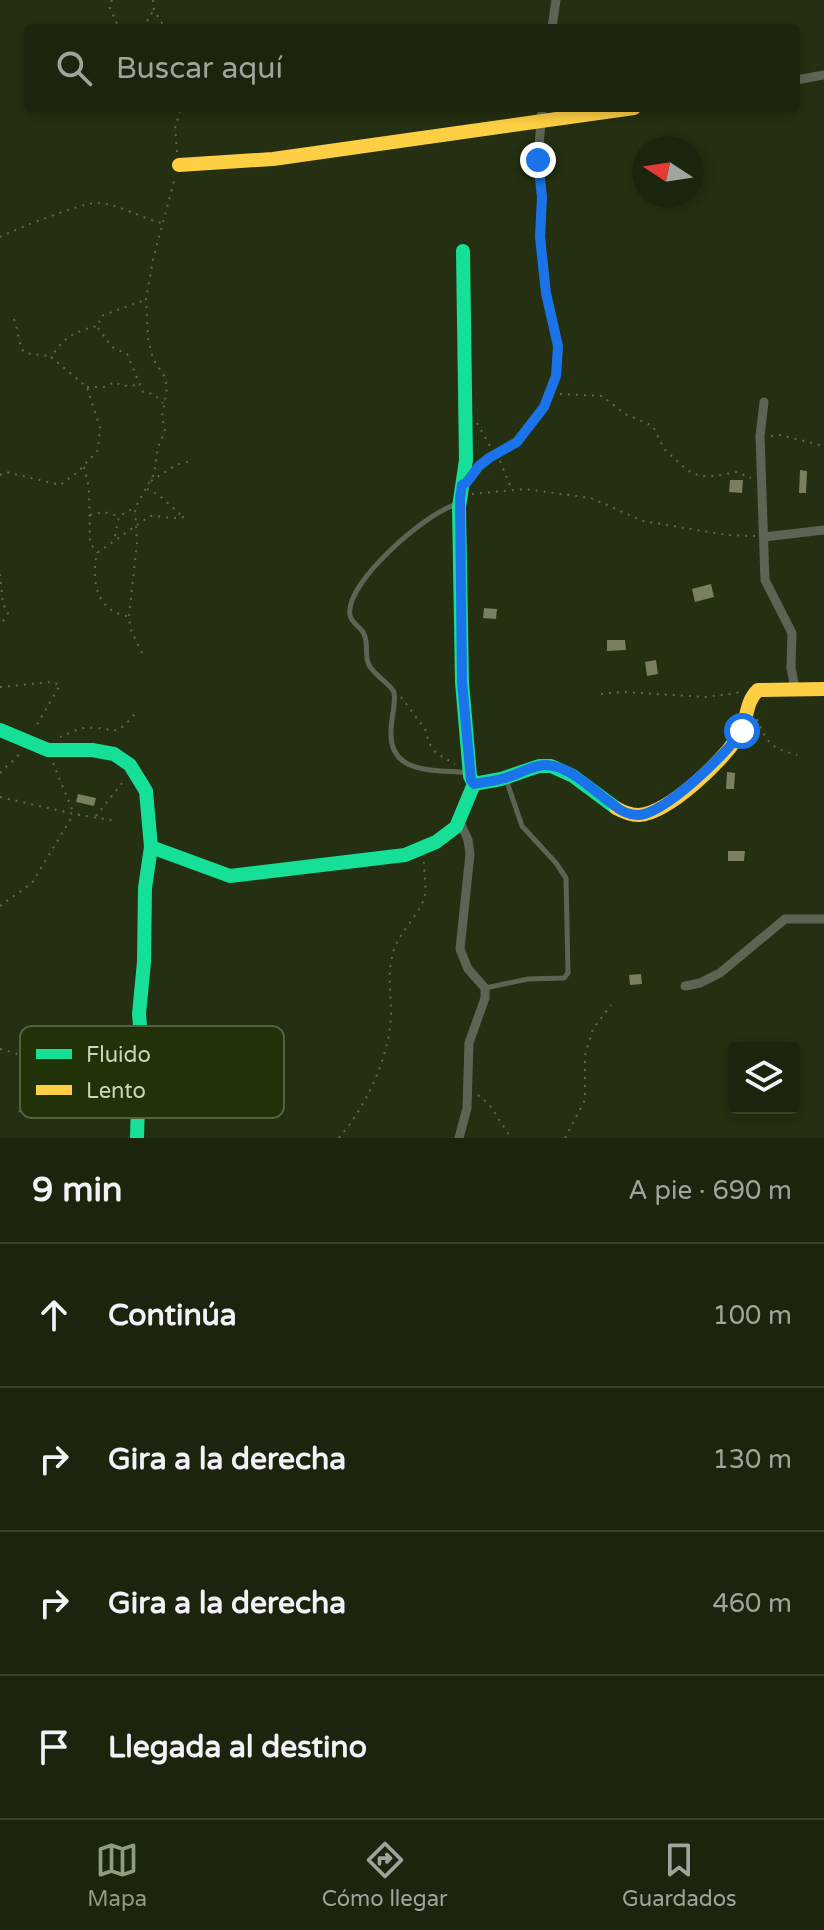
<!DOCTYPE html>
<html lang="es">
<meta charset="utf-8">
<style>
body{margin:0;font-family:"Varela Round",sans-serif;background:#28301b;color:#f1f3f6}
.controls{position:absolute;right:24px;bottom:24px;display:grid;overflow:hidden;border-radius:8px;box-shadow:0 4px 12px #0003}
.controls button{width:72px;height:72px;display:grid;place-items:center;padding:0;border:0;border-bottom:2px solid #39412e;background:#1b240d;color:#f1f3f6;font:40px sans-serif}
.compass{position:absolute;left:632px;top:136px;width:72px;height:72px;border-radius:50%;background:#1b240d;box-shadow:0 4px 12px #0003;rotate:282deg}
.stop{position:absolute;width:24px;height:24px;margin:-18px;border:6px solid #1a73e8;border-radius:50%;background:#fff}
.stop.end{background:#1a73e8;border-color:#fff;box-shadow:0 2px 8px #0008}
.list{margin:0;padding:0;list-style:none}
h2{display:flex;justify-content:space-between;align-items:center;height:104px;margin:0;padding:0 32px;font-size:34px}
h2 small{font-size:26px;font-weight:400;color:#a0a49d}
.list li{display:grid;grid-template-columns:52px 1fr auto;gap:24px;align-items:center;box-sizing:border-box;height:144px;padding:0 32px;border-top:2px solid #39412e}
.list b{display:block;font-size:30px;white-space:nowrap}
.list em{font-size:26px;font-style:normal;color:#a0a49d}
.icon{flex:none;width:44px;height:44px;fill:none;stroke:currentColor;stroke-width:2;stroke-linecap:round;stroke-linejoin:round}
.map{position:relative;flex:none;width:824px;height:1138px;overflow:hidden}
.search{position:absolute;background:#1b240d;box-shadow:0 4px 12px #0003;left:24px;right:24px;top:24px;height:88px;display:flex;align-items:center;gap:20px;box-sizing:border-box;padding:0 28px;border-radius:8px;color:#a0a49d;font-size:30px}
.sheet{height:680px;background:#1b240d}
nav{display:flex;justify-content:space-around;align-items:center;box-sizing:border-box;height:112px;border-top:2px solid #39412e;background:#1b240d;font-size:22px;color:#a0a49d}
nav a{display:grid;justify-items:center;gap:4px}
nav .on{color:#8f9d7f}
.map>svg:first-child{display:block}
</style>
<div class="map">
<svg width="824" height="1138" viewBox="0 0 824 1138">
<rect width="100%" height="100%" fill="#243011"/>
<!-- building -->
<path fill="#797f5f" d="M 800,470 L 807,471 L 806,493 L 799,493 Z
M 730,480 L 743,480 L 742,493 L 729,492 Z
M 711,584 L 714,597 L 695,602 L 692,589 Z
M 484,608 L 497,609 L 496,619 L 483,618 Z
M 607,640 L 625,640 L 626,650 L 607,651 Z
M 656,660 L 658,674 L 647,676 L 645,662 Z
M 727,772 L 735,773 L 734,789 L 726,789 Z
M 78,794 L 96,798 L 94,806 L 76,802 Z
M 728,851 L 745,851 L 744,861 L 728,861 Z
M 641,974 L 642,984 L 630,985 L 629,975 Z"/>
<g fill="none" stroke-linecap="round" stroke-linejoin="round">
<!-- path -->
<path stroke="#606657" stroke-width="2" stroke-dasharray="2 6" stroke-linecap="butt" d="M 112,0 L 109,6 L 118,26 L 125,28
M 153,0 L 154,10 L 165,28
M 143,28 L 153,11
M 177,152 L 175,128 L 181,108
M 0,237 C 16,229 79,204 95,203 C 117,203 139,217 161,223
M 14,319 C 19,332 17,339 24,353 L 49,356
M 98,328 L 112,347 L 127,354 L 143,392 L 154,394 L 163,403
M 87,387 L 104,387 L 115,382 L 122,386 L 138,385
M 560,394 L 602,396 L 625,414 L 653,426 L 664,449 L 687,470 L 700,476 L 715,476 L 737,472 L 751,478
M 477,423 L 490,446
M 771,436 L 780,435 L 824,446
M 500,461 L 511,488
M 84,467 L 89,488 L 90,543 L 97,553
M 0,475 L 6,472 L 60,485 L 78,472 L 98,450 L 100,428 L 87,387 L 51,357 C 64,337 75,331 98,326 L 101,316 L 145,300
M 151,481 L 176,465 L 191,461
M 147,489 L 159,495 L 183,517
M 472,494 L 525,489 L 591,498 L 643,521 L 727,535 L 755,536
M 90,515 L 104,512 L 118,516
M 115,536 L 119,516 L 134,508
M 0,574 L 3,604 L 8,613 L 0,626
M 127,616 C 96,611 91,580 97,553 L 150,516 C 162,515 168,520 184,517
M 142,653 L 130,628 L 129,616 L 137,543 L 135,508 L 154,474 L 158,447 L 165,431 L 162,416 L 167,389 L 165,377 L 153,359 L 148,338 L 146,299 L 153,260 L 175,177
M 0,687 L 51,682 L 60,685 L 35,728
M 601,694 L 623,692 L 706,697 L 743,692
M 401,697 L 425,729 L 429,743 L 436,753 L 455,764
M 757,719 C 767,744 772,748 797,755
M 60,737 C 68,734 78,728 86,728 C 118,726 112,742 138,710
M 53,763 L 74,814
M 0,773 L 23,751
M 0,797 L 74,814 L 117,821
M 96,816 L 123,782
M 0,906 L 32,883 L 73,815
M 0,1049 C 32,1057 34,1062 41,1093
M 478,1095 L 489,1104 L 511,1138
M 19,1112 L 41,1095 L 69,1089 L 127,1031
M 339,1138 C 366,1106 390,1057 391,1014 C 391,992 387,974 393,953 C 398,933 417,918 424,899 C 427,888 424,873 424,862
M 565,1138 L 585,1100 L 585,1055 L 593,1029 L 611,1005"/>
<!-- lane -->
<path stroke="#5d6453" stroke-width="5" d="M 458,504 C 429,510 344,583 350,615 C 351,623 361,627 364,634 C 369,644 364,656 369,665 C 375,676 388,682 394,692 C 396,705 391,718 391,731 C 389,776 436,769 469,773
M 485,988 L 528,979 L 564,978 L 568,973 L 566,878 L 556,863 L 522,826 L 506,779"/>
<!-- street -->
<path stroke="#5d6453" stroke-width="9" d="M 552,28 L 556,0
M 796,80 L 824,75
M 764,402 L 760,436 L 765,580 L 792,633 L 791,668 L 795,688
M 462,485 L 467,482 L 479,466 L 489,458 L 517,442 L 544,407 L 556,376 L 558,346 L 546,293 L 540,237 L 542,197 L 538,160 L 542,108
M 764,537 L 824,530
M 685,986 L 700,983 L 720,973 L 785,919 L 824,919
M 459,1138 L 467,1108 L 469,1043 L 485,998 L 485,988 L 468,969 L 460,949 L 470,854 L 468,840 L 460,822"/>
<!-- fast -->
<path stroke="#16e098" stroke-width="14" d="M 463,251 L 466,460 L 459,507 L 462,682 L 470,776 L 474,784
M 0,730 L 48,750 L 92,750 L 114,754 L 130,765 L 146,791 L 151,847 L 145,888 L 144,962 L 139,1014 L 144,1072 L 138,1103 L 137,1138
M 151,847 L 230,876 L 405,855 L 436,842 L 456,827 L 474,784 L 501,779 L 539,766 L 551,766 L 573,776 L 616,808"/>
<!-- slow -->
<path stroke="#ffcf43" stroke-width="14" d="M 179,165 L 273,159 L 634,108
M 616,808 C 623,812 631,815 639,815 C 669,813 724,760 739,735 C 748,720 745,702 758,690 L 824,689"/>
</g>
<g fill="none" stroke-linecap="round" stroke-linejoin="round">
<!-- route -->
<path stroke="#1a73e8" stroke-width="10" d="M 538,160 L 542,197 L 540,237 L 546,293 L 558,346 L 556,376 L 544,407 L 517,442 L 489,458 L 479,466 L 467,482 L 462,485 L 460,498 L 462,682 L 471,780 L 474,784 C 484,782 495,781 505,778 C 519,774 532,765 546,765 C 572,766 595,793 615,806 C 621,811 630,815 638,815 C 665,814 727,753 742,731"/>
</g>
<!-- legend -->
<rect x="20" y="1026" width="264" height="92" rx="12" fill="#213108" stroke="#53633d" stroke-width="2"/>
<rect x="36" y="1049" width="36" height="10" fill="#16e098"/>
<rect x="36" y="1085" width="36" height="10" fill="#ffcf43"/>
<g font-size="22" fill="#c9d7ba">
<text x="86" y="1062">Fluido</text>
<text x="86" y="1098">Lento</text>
</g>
</svg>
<div class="controls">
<button><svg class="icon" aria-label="layers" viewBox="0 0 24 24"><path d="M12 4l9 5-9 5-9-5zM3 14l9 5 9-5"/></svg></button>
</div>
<svg class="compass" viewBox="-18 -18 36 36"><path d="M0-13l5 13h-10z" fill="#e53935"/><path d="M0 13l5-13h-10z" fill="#a0a49d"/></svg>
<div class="stop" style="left:742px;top:731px"></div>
<div class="stop end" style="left:538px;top:160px"></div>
<div class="search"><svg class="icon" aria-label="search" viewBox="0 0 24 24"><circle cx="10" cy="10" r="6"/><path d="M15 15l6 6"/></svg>Buscar aquí</div>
</div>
<section class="sheet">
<h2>9 min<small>A pie · 690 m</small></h2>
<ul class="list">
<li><svg class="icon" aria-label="ahead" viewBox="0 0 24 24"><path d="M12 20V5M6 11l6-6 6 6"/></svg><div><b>Continúa</b></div><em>100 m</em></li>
<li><svg class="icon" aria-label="right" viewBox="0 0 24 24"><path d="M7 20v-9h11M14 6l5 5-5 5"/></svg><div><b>Gira a la derecha</b></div><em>130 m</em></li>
<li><svg class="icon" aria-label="right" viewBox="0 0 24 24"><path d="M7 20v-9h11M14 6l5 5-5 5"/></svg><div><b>Gira a la derecha</b></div><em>460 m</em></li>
<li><svg class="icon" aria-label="arrive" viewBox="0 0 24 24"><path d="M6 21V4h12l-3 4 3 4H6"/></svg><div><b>Llegada al destino</b></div></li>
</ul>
</section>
<nav>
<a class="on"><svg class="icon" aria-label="map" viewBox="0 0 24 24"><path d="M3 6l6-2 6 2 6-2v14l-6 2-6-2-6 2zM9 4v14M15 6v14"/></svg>Mapa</a>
<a><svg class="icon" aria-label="directions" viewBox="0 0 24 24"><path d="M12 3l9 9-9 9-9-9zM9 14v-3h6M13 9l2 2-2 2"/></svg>Cómo llegar</a>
<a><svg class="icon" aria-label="saved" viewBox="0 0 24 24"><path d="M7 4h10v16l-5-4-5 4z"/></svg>Guardados</a>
</nav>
